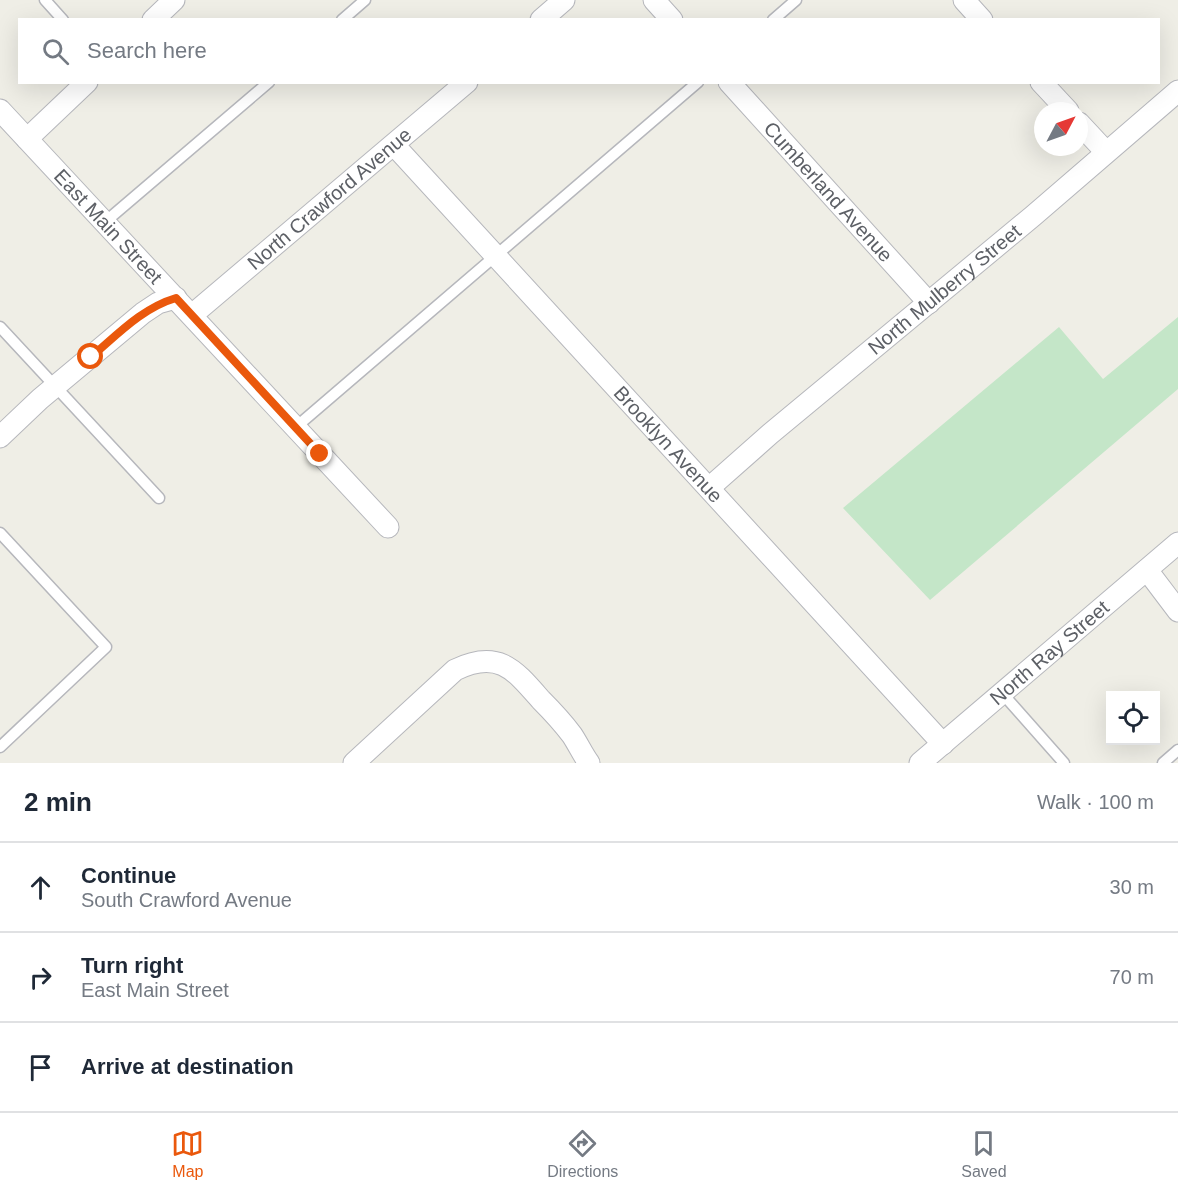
<!DOCTYPE html>
<meta charset="utf-8">
<style>
body{margin:0;font-family:Helvetica,sans-serif;background:#f2f2f3;color:#1f2937}
.controls{position:absolute;right:18px;bottom:18px;display:grid;overflow:hidden;border-radius:0px;box-shadow:0 6px 24px #0002}
.controls button{width:54px;height:54px;display:grid;place-items:center;padding:0;border:0;border-bottom:2px solid #e0e1e3;background:#fff;color:#1f2937;font:30px sans-serif}
.compass{position:absolute;left:1034px;top:102px;width:54px;height:54px;border-radius:50%;background:#fff;box-shadow:0 6px 24px #0002;rotate:49deg}
.stop{position:absolute;width:18px;height:18px;margin:-14px;border:4px solid #ea580c;border-radius:50%;background:#fff}
.stop.end{background:#ea580c;border-color:#fff;box-shadow:0 2px 6px #0008}
.list{margin:0;padding:0;list-style:none}
h2{display:flex;justify-content:space-between;align-items:center;height:78px;margin:0;padding:0 24px;font-size:26px}
h2 small{font-size:20px;font-weight:400;color:#747a83}
.list li{display:grid;grid-template-columns:39px 1fr auto;gap:18px;align-items:center;box-sizing:border-box;height:90px;padding:0 24px;border-top:2px solid #e0e1e3}
.list b{display:block;font-size:22px;white-space:nowrap}
.list p{margin:0;font-size:20px;white-space:nowrap;color:#747a83}
.list em{font-size:20px;font-style:normal;color:#747a83}
.icon{flex:none;width:33px;height:33px;fill:none;stroke:currentColor;stroke-width:2;stroke-linecap:round;stroke-linejoin:round}
.map{position:relative;flex:none;width:1178px;height:763px;overflow:hidden}
.search{position:absolute;background:#fff;box-shadow:0 6px 24px #0002;left:18px;right:18px;top:18px;height:66px;display:flex;align-items:center;gap:15px;box-sizing:border-box;padding:0 21px;border-radius:0px;color:#747a83;font-size:22px}
.sheet{height:348px;background:#fff}
nav{display:flex;justify-content:space-around;align-items:center;box-sizing:border-box;height:84px;border-top:2px solid #e0e1e3;background:#fff;font-size:16px;color:#747a83}
nav a{display:grid;justify-items:center;gap:3px}
nav .on{color:#ea580c}
.map>svg:first-child{display:block}
</style>
<div class="map">
<svg width="1178" height="763" viewBox="0 0 1178 763">
<rect width="100%" height="100%" fill="#efeee6"/>
<!-- green -->
<path fill="#c4e6c8" d="M 1178,317 L 1178,389 L 930,600 L 843,508 L 1059,327 L 1103,379 Z"/>
<g fill="none" stroke-linecap="round" stroke-linejoin="round">
<!-- lane casing -->
<g stroke="#b6b7bc" stroke-width="13">
<path id="lane" d="M 45,0 L 63,20
M 342,20 L 365,0
M 773,20 L 796,0
M 105,222 L 269,82
M 0,327 L 159,498
M 296,427 L 698,82
M 0,533 L 106,647 L 0,747
M 1002,693 L 1064,763
M 1163,763 L 1178,750"/>
</g>
<!-- street casing -->
<g stroke="#b6b7bc" stroke-width="23">
<g id="street">
<path d="M 654,0 L 672,20"/>
<path d="M 964,0 L 982,20"/>
<path d="M 153,20 L 174,0"/>
<path d="M 541,20 L 564,0"/>
<path id="s1" d="M 729,82 L 929,303"/>
<path d="M 1041,82 L 1068,111"/>
<path id="s2" d="M 0,110 L 388,527"/>
<path d="M 1079,123 L 1106,152"/>
<path d="M 27,139 L 87,82"/>
<path id="s3" d="M 394,145 L 943,744"/>
<path id="s4" d="M 192,315 L 467,82"/>
<path d="M 0,437 L 40,399 L 143,313 L 158,303 L 176,298"/>
<path id="s5" d="M 709,488 L 770,434 L 1033,216 L 1178,91"/>
<path d="M 1147,570 L 1178,611"/>
<path d="M 354,763 L 455,670 C 498,649 514,669 541,700 C 552,711 563,723 572,735 C 578,744 583,755 589,763"/>
<path id="s6" d="M 920,763 L 1178,543"/>
</g>
</g>
<!-- lane -->
<use href="#lane" stroke="#fff" stroke-width="10"/>
<!-- street -->
<use href="#street" stroke="#fff" stroke-width="21"/>
</g>
<g fill="none" stroke-linecap="round" stroke-linejoin="round">
<!-- route -->
<path stroke="#ea580c" stroke-width="8" d="M 91,357 C 117,335 142,308 176,298 L 320,454"/>
</g>
<g text-anchor="middle" dominant-baseline="central" stroke-width="4.5" stroke-linejoin="round" paint-order="stroke">
<!-- street labels -->
<g font-size="20" fill="#5d6066" stroke="#fff">
<text stroke="none"><textPath href="#s1" startOffset="148">Cumberland Avenue</textPath></text>
<text stroke="none"><textPath href="#s4" startOffset="180">North Crawford Avenue</textPath></text>
<text stroke="none"><textPath href="#s2" startOffset="159">East Main Street</textPath></text>
<text stroke="none"><textPath href="#s5" startOffset="308">North Mulberry Street</textPath></text>
<text stroke="none"><textPath href="#s3" startOffset="406">Brooklyn Avenue</textPath></text>
<text stroke="none"><textPath href="#s6" startOffset="170">North Ray Street</textPath></text>
</g>
</g>
</svg>
<div class="controls">
<button><svg class="icon" aria-label="locate" viewBox="0 0 24 24"><circle cx="12" cy="12" r="6"/><path d="M12 2v4M12 18v4M2 12h4M18 12h4"/></svg></button>
</div>
<svg class="compass" viewBox="-18 -18 36 36"><path d="M0-13l5 13h-10z" fill="#e53935"/><path d="M0 13l5-13h-10z" fill="#747a83"/></svg>
<div class="stop" style="left:91px;top:357px"></div>
<div class="stop end" style="left:320px;top:454px"></div>
<div class="search"><svg class="icon" aria-label="search" viewBox="0 0 24 24"><circle cx="10" cy="10" r="6"/><path d="M15 15l6 6"/></svg>Search here</div>
</div>
<section class="sheet">
<h2>2 min<small>Walk · 100 m</small></h2>
<ul class="list">
<li><svg class="icon" aria-label="ahead" viewBox="0 0 24 24"><path d="M12 20V5M6 11l6-6 6 6"/></svg><div><b>Continue</b><p>South Crawford Avenue</p></div><em>30 m</em></li>
<li><svg class="icon" aria-label="right" viewBox="0 0 24 24"><path d="M7 20v-9h11M14 6l5 5-5 5"/></svg><div><b>Turn right</b><p>East Main Street</p></div><em>70 m</em></li>
<li><svg class="icon" aria-label="arrive" viewBox="0 0 24 24"><path d="M6 21V4h12l-3 4 3 4H6"/></svg><div><b>Arrive at destination</b></div></li>
</ul>
</section>
<nav>
<a class="on"><svg class="icon" aria-label="map" viewBox="0 0 24 24"><path d="M3 6l6-2 6 2 6-2v14l-6 2-6-2-6 2zM9 4v14M15 6v14"/></svg>Map</a>
<a><svg class="icon" aria-label="directions" viewBox="0 0 24 24"><path d="M12 3l9 9-9 9-9-9zM9 14v-3h6M13 9l2 2-2 2"/></svg>Directions</a>
<a><svg class="icon" aria-label="saved" viewBox="0 0 24 24"><path d="M7 4h10v16l-5-4-5 4z"/></svg>Saved</a>
</nav>
